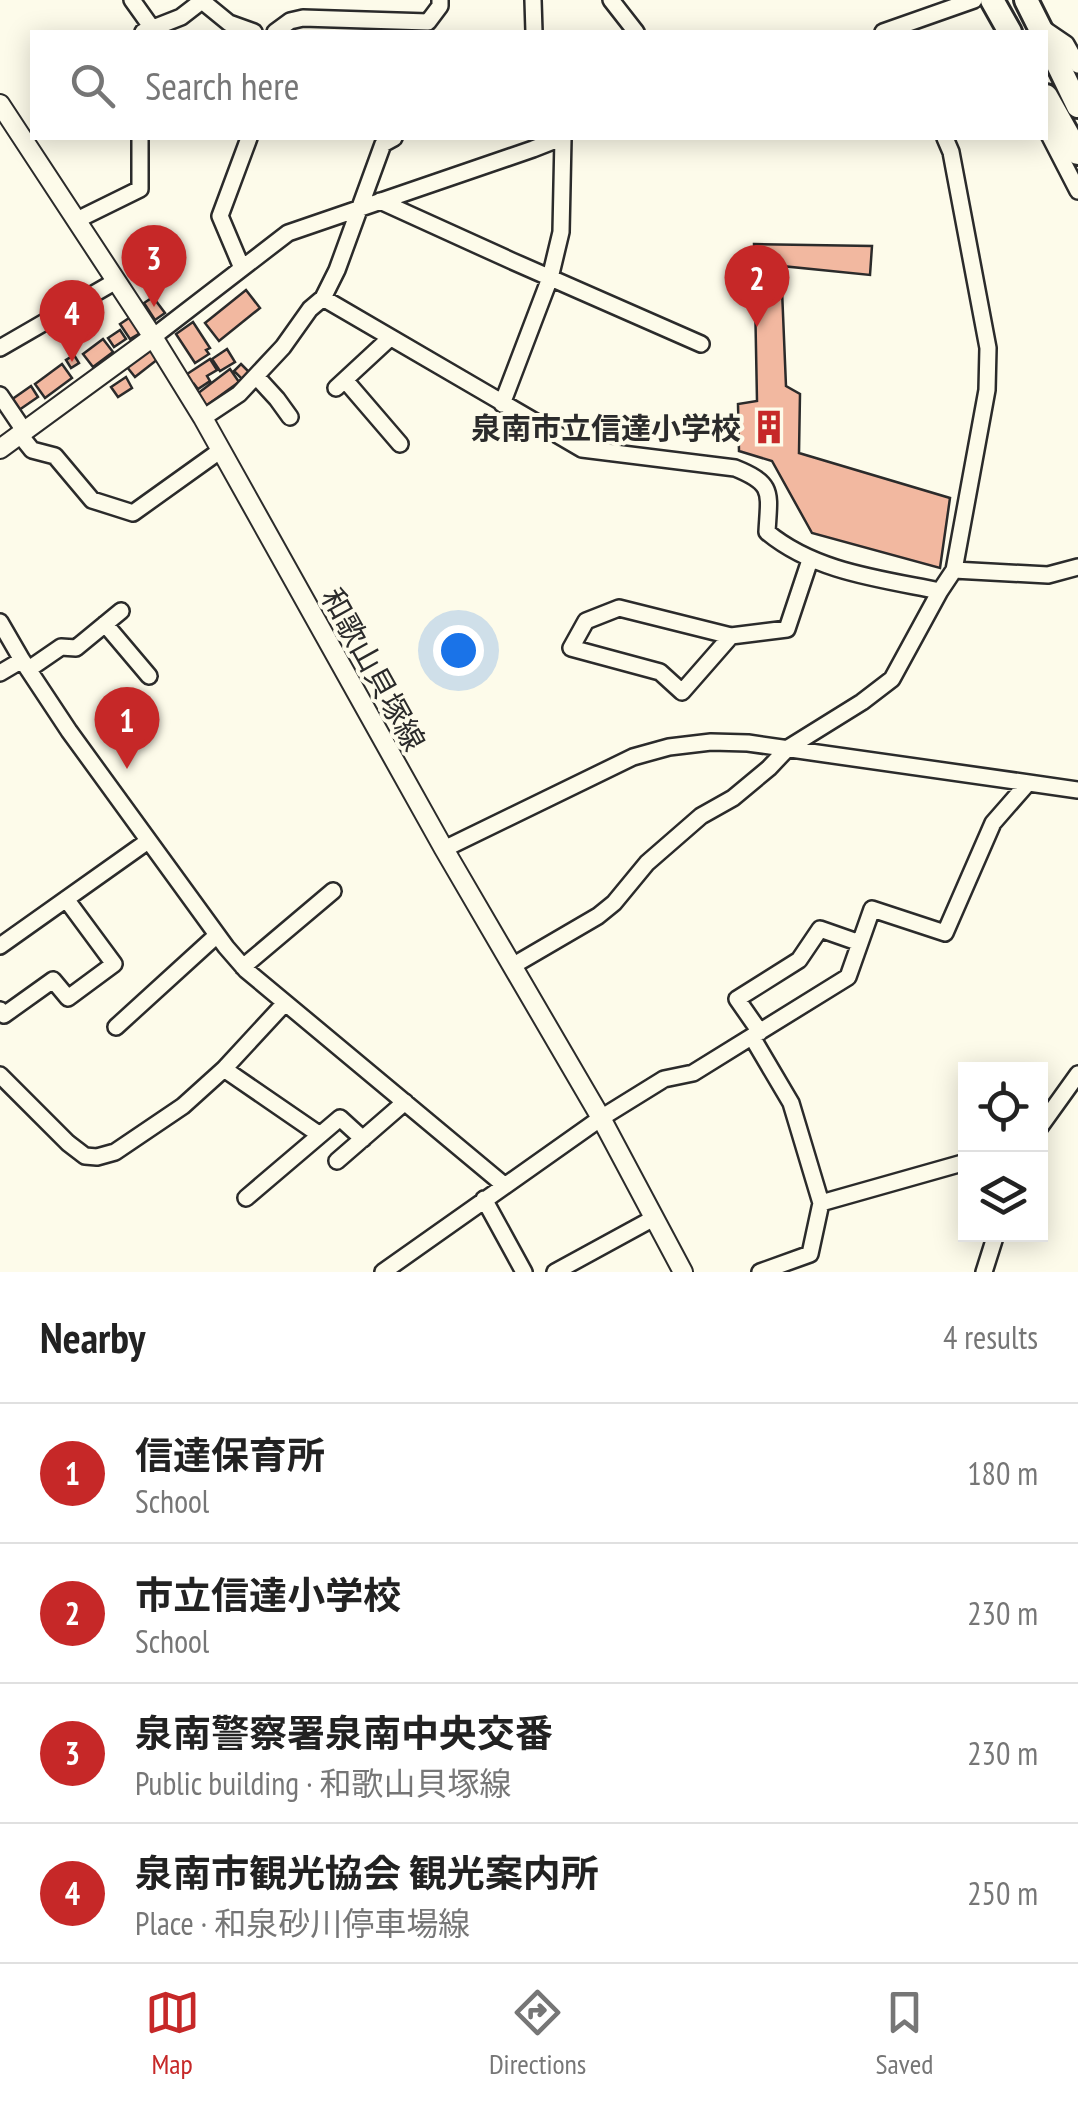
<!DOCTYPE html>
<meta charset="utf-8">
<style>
body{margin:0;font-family:"PT Sans Narrow","Noto Sans JP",sans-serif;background:#f6f6f6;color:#222}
.controls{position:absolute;right:30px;bottom:30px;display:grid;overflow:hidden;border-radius:0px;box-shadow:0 5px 25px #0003}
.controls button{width:90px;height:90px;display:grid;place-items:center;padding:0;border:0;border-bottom:2px solid #e0e0e0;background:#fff;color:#222;font:50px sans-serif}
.you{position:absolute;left:458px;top:650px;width:35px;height:35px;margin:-25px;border:8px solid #fff;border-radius:50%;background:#1a73e8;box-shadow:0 0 0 15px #1a73e833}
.badge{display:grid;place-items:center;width:65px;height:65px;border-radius:50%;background:#c62828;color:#fff;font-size:32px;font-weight:700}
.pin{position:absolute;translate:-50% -82px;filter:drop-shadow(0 2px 5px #0008)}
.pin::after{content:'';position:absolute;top:52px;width:35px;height:30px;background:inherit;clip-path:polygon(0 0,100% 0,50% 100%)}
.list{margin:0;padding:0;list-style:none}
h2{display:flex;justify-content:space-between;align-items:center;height:130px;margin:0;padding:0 40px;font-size:42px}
h2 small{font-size:32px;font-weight:400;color:#767676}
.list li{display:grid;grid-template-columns:65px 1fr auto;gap:30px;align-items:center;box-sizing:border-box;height:140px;padding:0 40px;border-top:2px solid #e0e0e0}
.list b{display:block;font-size:38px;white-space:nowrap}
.list p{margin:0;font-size:32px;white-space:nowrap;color:#767676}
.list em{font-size:32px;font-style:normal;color:#767676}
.icon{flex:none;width:55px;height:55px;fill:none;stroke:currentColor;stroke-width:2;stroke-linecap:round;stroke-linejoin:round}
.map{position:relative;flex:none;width:1078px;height:1272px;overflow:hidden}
.search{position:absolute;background:#fff;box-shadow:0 5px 25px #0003;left:30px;right:30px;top:30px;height:110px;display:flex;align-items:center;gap:25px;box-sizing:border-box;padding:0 35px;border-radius:0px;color:#767676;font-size:38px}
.sheet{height:690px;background:#fff}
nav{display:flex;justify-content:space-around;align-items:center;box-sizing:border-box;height:140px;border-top:2px solid #e0e0e0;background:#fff;font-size:28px;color:#767676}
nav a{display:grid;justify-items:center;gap:5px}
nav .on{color:#c62828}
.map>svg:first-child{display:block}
</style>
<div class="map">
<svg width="1078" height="1272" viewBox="0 0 1078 1272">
<rect width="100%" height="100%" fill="#fdfbea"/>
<!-- building -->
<path fill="#f2b8a0" stroke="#2b2b2b" stroke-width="2.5" d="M 754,244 L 872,246 L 870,275 L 781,266 L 786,386 L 800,394 L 799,453 L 950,498 L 940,568 L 812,533 L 772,461 L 739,451 L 738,404 L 757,401 Z
M 246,290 L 260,308 L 219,341 L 205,323 Z
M 153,297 L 165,313 L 155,320 L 144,303 Z
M 132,316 L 142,332 L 130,339 L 120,324 Z
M 193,322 L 210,348 L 206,350 L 209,354 L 195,363 L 176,334 Z
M 120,330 L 126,339 L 114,347 L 108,338 Z
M 103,339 L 113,352 L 93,367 L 83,354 Z
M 151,349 L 158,359 L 135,377 L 127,367 Z
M 227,349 L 235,362 L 220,371 L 212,359 Z
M 74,355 L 79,363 L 71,368 L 66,360 Z
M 210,359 L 217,370 L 207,376 L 210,381 L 198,389 L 194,384 L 191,386 L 184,376 Z
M 62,364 L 72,378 L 45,398 L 35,384 Z
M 241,364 L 252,375 L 245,382 L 234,371 Z
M 230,369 L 239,382 L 206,406 L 197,394 Z
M 126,377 L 132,388 L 118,397 L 111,387 Z
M 31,386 L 38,397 L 19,410 L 11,400 Z"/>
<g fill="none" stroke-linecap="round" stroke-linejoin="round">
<!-- minor casing -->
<g stroke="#2b2b2b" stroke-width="20">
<path id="minor" d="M 132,0 L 152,28
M 533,0 L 534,32
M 611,0 L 636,32
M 202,1 L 229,23 L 254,32
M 1041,27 L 1066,44 L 1078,65
M 143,32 L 181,17 L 203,0
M 275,32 L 290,21 L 303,18 L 428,22 L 440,6 L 440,0
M 883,32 L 974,0
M 1046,129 L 1078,191
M 380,201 L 512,261 L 701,344
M 77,220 L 140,189 L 140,138
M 242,268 L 220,216 L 249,138
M 323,298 L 582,449 L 735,468 C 775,484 769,493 767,532 C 815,572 881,579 940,591
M 153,337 L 288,233 L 533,149 L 561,138
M 0,348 L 116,281
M 256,376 L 277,399 L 290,417
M 345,380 L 400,444
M 336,388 L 390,338
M 0,395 L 25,432
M 502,404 L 550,278 L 561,232 L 563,138
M 203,418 L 239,394 L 283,347 L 310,309 L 323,298 L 337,270 L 383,144 L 394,138
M 20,435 L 32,450 L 55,456 L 92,500 L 133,513 L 221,450
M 954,570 L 1048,575 L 1078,567
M 0,622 L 22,660 L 69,731 L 226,947 L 246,970 L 504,1185
M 105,624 L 149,676
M 731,636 L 682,692 L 660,672 L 571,648 L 586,621 L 619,608 L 731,636 L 787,629 L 810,560
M 29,669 L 61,647 L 76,648 L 121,611
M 0,673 L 22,660
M 444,849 L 633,757 L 669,747 L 711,742 L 748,743 L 1078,790
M 0,946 L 148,841
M 514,965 L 598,916 L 614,903 L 647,863 L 701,816 L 733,798 L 769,768 L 788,748 L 862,702 L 892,679 L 940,591 L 954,570 L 987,390 L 988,348 L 951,152 L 945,138
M 243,967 L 333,891
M 0,1010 L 4,1015 L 53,980 L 68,998 L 114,964 L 66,899
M 116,1027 L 217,935
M 760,1032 L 737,999 L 799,960 L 820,929 L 860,943
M 752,1037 L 791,1103 L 821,1203 L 810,1254 L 760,1272
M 224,1069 L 320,1135
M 0,1075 L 68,1143 L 85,1156 L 97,1157 L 115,1152 L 183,1106 L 224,1069 L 285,1003
M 1040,1127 L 1078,1074
M 337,1161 L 405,1102
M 246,1198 L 340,1118 L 363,1139
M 484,1199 L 524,1272
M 821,1203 L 966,1162
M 383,1272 L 601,1118 L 664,1079 L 693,1073 L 848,977 L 872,909 L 945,933 L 993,823 L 1028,783
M 555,1272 L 654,1218
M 984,1272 L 996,1234"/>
</g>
<!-- major casing -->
<g stroke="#2b2b2b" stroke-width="22">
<path id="major" d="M 0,104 L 153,337 L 203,418 L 444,849 L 601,1118 L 683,1272
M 0,449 L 153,337"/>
</g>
<!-- highway casing -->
<g stroke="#2b2b2b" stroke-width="28">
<path id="highway" d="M 992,0 L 1010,32
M 1026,0 L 1042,32
M 1046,40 L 1078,106
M 1046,96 L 1078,153"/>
</g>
<!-- minor -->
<use href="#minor" stroke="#fdfbea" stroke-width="15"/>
<!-- major -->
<use href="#major" stroke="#fdfbea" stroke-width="18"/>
<!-- highway -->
<use href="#highway" stroke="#fdfbea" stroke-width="22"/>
</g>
<!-- icons -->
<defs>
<g id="building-bare" transform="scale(2.7)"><path d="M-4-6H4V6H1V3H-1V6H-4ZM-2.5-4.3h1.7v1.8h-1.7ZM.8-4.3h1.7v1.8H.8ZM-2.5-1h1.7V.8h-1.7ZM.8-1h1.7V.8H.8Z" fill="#c62828" stroke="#fdfbea" stroke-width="2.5" paint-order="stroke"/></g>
</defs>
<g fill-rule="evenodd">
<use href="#building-bare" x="769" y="427"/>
</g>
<g text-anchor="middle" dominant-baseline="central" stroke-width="8" stroke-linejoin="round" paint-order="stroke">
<!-- poi labels -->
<g font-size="30" font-weight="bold" fill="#2b2b2b" stroke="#fdfbea" text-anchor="end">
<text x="741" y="427">泉南市立信達小学校</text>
</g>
<!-- street labels -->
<g font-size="30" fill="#2b2b2b" stroke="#fdfbea">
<text transform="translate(374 669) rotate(61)">和歌山貝塚線</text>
</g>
</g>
</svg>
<div class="controls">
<button><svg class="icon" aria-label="locate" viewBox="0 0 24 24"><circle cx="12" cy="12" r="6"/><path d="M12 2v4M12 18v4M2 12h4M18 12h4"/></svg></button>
<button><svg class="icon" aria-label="layers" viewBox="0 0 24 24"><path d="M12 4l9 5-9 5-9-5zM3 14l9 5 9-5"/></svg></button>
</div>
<div class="you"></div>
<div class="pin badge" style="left:127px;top:769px">1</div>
<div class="pin badge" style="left:757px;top:327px">2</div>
<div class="pin badge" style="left:154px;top:307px">3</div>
<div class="pin badge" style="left:72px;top:362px">4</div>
<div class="search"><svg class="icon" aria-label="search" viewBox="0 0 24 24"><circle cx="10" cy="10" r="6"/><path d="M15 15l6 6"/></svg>Search here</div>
</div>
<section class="sheet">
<h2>Nearby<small>4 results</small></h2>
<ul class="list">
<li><span class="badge">1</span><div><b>信達保育所</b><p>School</p></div><em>180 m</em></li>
<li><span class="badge">2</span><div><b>市立信達小学校</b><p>School</p></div><em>230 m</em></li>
<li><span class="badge">3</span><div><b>泉南警察署泉南中央交番</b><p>Public building · 和歌山貝塚線</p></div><em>230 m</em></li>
<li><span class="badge">4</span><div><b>泉南市観光協会 観光案内所</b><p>Place · 和泉砂川停車場線</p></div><em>250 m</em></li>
</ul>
</section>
<nav>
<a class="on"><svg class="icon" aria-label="map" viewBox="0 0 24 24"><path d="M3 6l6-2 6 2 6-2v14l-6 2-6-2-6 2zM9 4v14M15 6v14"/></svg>Map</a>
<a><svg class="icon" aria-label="directions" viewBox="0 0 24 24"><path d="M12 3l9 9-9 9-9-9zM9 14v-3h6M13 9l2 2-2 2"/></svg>Directions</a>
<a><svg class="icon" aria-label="saved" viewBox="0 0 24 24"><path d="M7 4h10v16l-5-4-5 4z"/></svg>Saved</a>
</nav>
